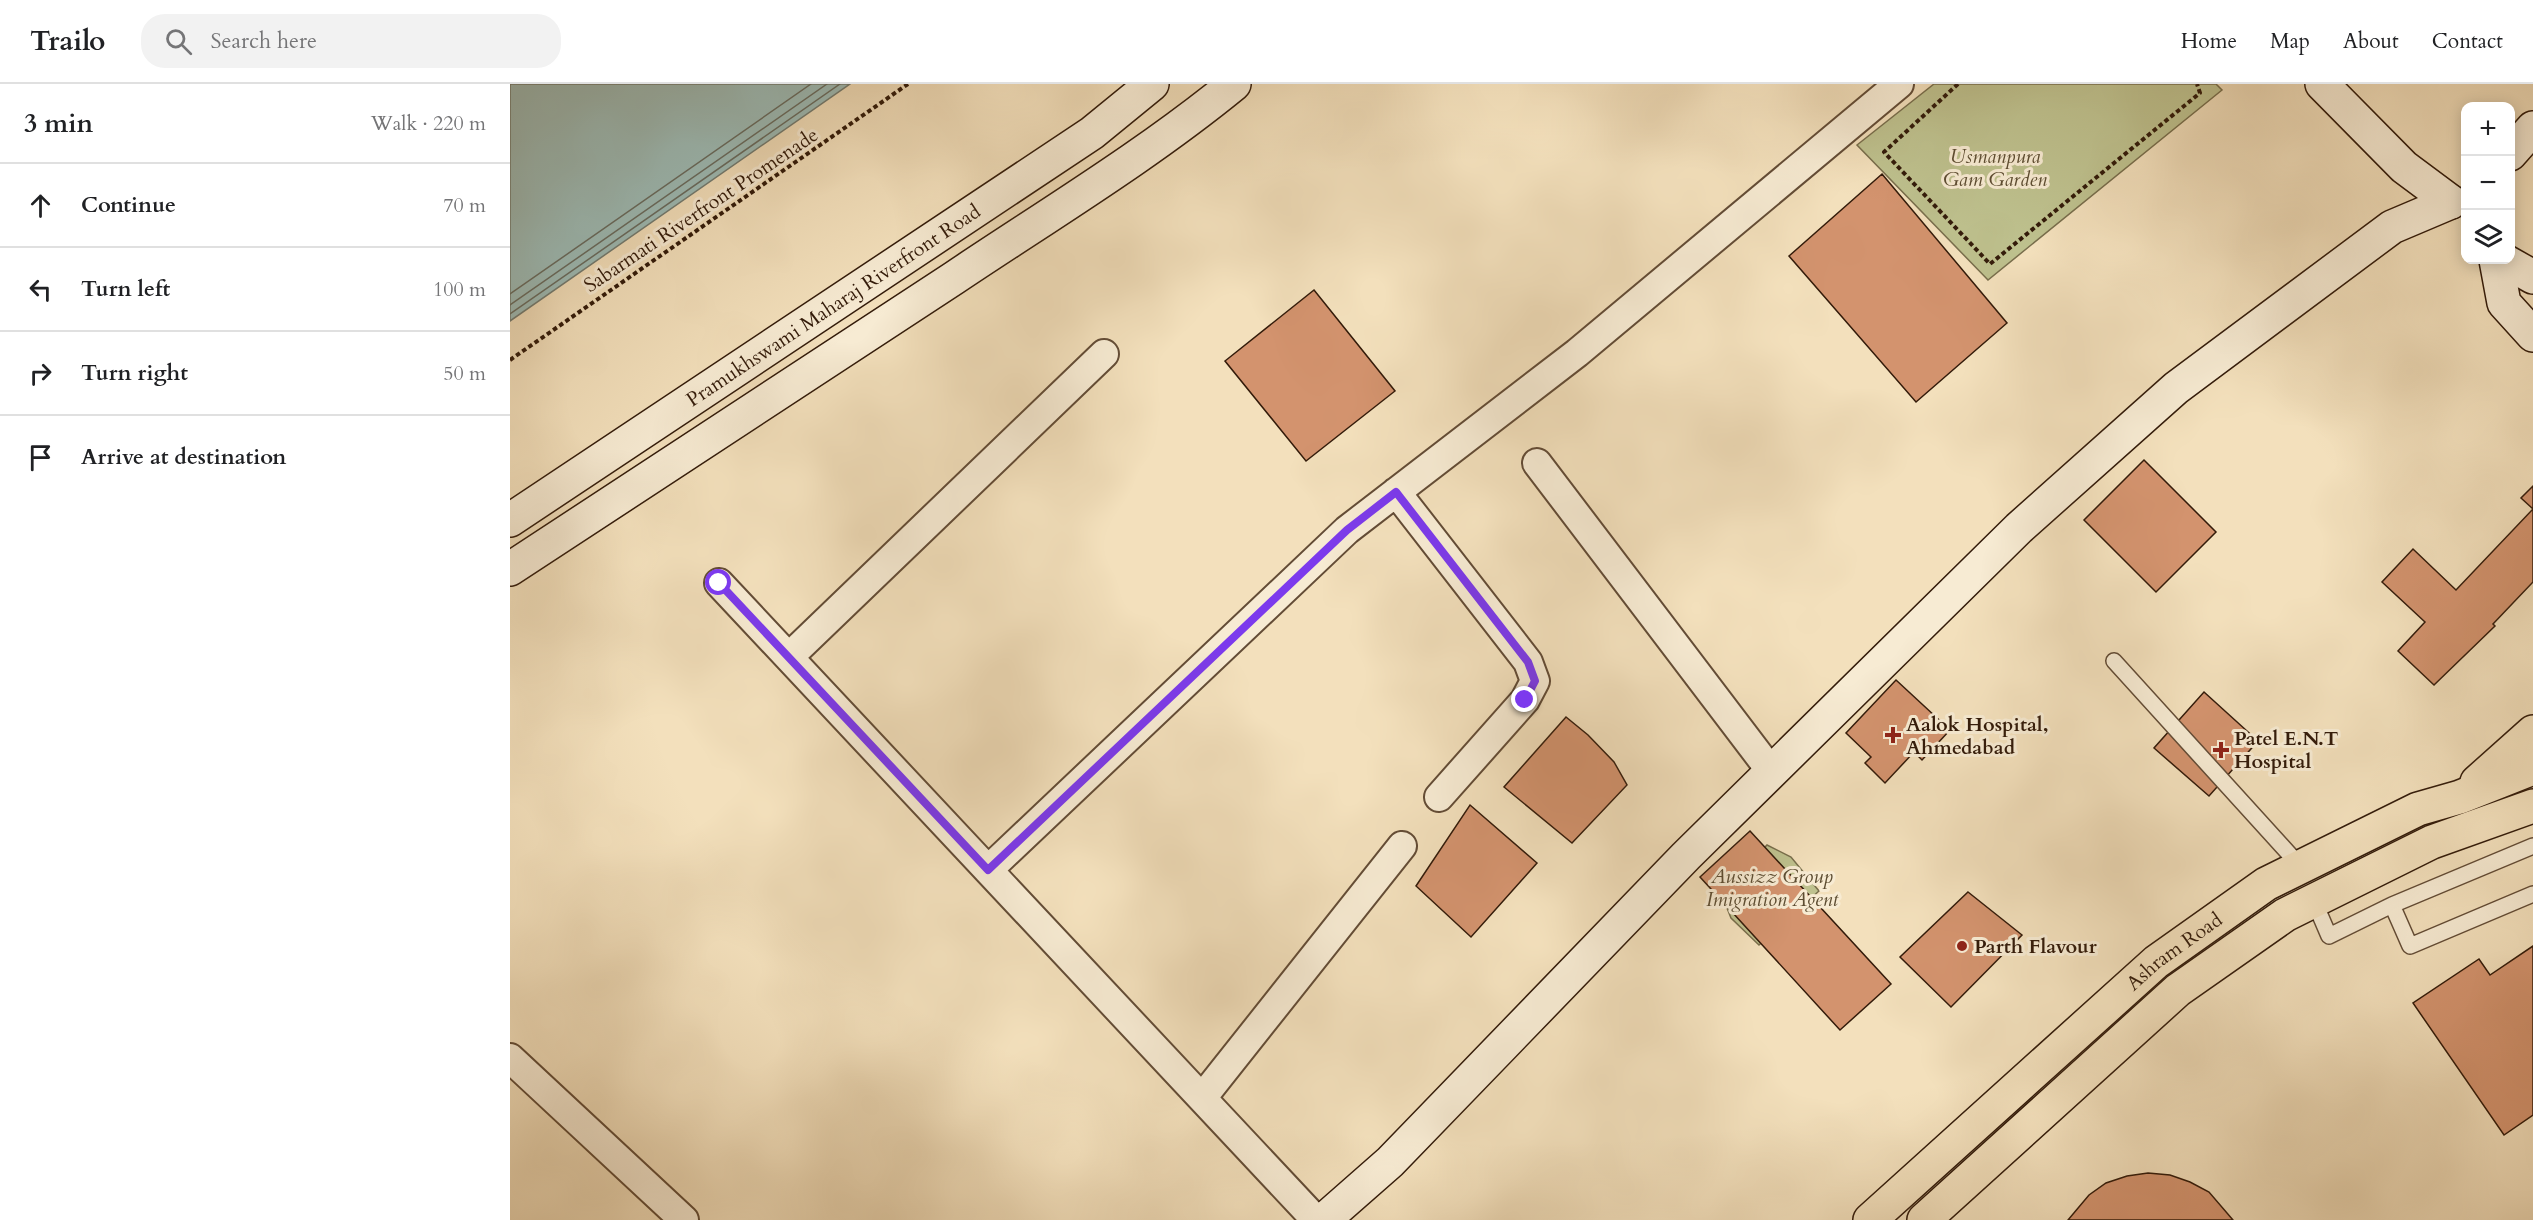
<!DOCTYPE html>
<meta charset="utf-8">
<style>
body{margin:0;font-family:Cardo,serif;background:#f2f2f2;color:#202124}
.controls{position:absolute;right:18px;top:18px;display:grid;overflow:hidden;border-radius:12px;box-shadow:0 3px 15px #0003}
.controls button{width:54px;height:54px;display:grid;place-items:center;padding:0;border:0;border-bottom:2px solid #e0e0e0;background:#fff;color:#202124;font:30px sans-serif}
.stop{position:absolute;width:18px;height:18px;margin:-14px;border:4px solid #7c3aed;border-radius:50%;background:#fff}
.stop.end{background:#7c3aed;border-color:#fff;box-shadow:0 2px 6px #0008}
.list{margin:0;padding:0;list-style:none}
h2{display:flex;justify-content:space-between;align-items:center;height:78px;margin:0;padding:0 24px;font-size:26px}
h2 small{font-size:20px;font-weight:400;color:#757577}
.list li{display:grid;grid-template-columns:39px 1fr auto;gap:18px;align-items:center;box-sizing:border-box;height:84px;padding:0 24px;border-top:2px solid #e0e0e0}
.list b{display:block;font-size:22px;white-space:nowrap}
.list em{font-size:20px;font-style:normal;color:#757577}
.icon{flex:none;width:33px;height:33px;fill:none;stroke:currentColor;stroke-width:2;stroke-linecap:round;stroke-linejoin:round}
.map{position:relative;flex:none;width:2023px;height:1136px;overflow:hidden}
header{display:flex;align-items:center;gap:36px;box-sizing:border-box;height:84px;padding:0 30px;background:#fff;border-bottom:2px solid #e0e0e0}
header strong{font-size:28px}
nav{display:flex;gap:33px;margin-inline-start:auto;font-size:21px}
.search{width:420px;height:54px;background:#f2f2f2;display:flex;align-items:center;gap:15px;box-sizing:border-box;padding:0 21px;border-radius:24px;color:#757577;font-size:22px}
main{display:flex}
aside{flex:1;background:#fff}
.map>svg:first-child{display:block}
</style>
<header>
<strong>Trailo</strong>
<div class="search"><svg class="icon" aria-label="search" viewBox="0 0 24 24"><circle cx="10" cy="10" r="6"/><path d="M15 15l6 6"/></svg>Search here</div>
<nav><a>Home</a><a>Map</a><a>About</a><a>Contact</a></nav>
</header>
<main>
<aside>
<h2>3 min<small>Walk · 220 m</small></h2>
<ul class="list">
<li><svg class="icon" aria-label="ahead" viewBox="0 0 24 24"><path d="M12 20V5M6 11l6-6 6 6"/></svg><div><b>Continue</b></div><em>70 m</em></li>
<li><svg class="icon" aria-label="left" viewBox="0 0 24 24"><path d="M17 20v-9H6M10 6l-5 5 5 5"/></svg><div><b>Turn left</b></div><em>100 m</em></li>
<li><svg class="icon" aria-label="right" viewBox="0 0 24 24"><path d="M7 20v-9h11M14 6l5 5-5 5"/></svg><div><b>Turn right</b></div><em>50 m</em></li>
<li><svg class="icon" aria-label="arrive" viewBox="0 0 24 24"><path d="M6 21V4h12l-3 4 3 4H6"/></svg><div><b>Arrive at destination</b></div></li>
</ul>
</aside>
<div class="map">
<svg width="2023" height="1136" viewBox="0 0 2023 1136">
<rect width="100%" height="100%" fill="#f3e0bc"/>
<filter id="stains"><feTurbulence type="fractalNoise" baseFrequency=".00333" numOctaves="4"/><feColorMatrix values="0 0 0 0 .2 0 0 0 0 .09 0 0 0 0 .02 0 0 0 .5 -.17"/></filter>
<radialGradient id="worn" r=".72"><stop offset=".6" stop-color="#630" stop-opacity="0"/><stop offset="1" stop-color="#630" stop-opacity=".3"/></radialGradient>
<!-- green -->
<path fill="#bec18e" stroke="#786e4c" stroke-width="1.5" d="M 1424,0 L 1706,0 L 1712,6 L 1478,196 L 1347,61 Z
M 1257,761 L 1281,773 L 1309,807 L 1249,861 L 1221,834 L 1211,809 Z"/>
<!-- water -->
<path fill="#9dbcb7" stroke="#737c72" stroke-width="1.5" d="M 0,0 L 340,0 L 0,237 Z"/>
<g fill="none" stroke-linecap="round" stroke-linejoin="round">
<!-- shore -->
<path stroke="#686c60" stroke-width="1.5" d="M 0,210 L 301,0
M 0,221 L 317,0
M 0,230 L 330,0"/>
</g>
<!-- building -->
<path fill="#d3936e" stroke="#331b0a" stroke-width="1.5" d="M 1372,90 L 1497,239 L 1406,318 L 1279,172 Z
M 804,206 L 885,307 L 796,377 L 715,277 Z
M 1634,376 L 1706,448 L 1646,508 L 1574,436 Z
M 2023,402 L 2023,498 L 1983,540 L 1985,542 L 1924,601 L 1888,567 L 1915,538 L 1872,498 L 1903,465 L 1946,506 L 2023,425 L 2011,414 Z
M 1386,596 L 1440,646 L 1412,676 L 1404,668 L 1375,699 L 1355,679 L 1361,673 L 1336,649 Z
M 1694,608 L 1748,657 L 1699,712 L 1644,664 Z
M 1056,633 L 1078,651 L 1104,678 L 1117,701 L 1062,759 L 994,703 Z
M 960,721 L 1027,779 L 961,853 L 906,802 Z
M 1240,747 L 1381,900 L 1330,946 L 1190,793 Z
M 1458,808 L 1512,851 L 1441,923 L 1390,873 Z
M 2023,862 L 2023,1031 L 1994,1051 L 1903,919 L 1969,875 L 1980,891 Z
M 1638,1089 L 1660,1091 L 1680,1098 L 1699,1108 L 1723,1136 L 1558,1136 L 1579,1111 L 1596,1099 L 1617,1092 Z"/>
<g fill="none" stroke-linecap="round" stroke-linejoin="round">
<!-- lane casing -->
<g stroke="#634c36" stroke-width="18">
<path id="lane" d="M 1604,577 L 1791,783
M 1804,817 L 1819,852 L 1882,821 L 1900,862 L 2023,810
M 1882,821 L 2023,762"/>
</g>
<!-- street casing -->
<g stroke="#634c36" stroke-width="32">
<path id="street" d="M 1027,379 L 1261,687
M 886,408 L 1018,578 L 1025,597 L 1015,616 L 929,713
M 209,499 L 806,1136
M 279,573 L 594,270
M 478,786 L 837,446 L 1067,269 L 1389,0
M 0,974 L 174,1136
M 692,1014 L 892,762"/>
</g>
<!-- secondary casing -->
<g stroke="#331b0a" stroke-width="36">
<g id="secondary">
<path d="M 1812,0 L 1894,83 L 1941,118"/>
<path d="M 2000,70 L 2023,44"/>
<path d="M 1986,176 L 1994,219 L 2023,251"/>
<path d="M 1993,176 L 2023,193"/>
<path id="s1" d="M 0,436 L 582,49 L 642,0"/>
<path d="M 0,485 C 149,389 297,292 444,194 C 538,131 636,72 724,0"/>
<path d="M 814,1136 L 880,1078 L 1176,772 L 1509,444 L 1666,304 L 1882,143 L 1941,118"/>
</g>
</g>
<!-- primary casing -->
<g stroke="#331b0a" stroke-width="36">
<g id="primary">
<path d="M 1967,698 L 2023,648"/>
<path id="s2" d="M 1360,1136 L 1646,878 L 1756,800 L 1908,725 L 1950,713 L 2023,684"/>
<path d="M 1414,1136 L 1668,906 L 1775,831 L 1922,758 L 2023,722"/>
</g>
</g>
<!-- path -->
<path stroke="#331b0a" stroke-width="4" stroke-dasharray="4.5 3" stroke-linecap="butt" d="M 1448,0 L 1374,68 L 1480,180 L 1690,9 L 1687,0
M 0,276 L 398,0"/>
<!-- lane -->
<use href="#lane" stroke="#f7ebd3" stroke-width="15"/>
<!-- street -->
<use href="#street" stroke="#f7ebd3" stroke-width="28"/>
<!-- secondary -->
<use href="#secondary" stroke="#f7ebd3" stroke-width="33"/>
<!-- primary -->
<use href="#primary" stroke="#f3e0bc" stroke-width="33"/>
</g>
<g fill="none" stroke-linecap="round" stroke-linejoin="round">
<!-- route -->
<path stroke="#7c3aed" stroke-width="8" d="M 209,499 L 478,786 L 837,446 L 886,408 L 1018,578 L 1025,597 L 1015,616"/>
</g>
<!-- markers -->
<g fill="#8f2418" stroke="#f7ebd3" stroke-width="2">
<path d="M1380 642h6v6h6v6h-6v6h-6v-6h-6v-6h6z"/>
<path d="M1708 657h6v6h6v6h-6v6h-6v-6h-6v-6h6z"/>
<circle cx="1452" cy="862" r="6"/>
</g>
<g text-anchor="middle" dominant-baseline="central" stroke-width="6" stroke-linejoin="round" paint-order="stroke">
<!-- park labels -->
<g font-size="20" font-style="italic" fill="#5d4d32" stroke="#f7ebd3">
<text x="1485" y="72">Usmanpura<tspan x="1485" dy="23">Gam Garden</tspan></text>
<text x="1262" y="792">Aussizz Group<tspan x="1262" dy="23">Imigration Agent</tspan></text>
</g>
<!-- street labels -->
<g font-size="20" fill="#331b0a" stroke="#f7ebd3">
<text transform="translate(191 126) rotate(-34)">Sabarmati Riverfront Promenade</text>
<text stroke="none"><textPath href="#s1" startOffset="388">Pramukhswami Maharaj Riverfront Road</textPath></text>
<text stroke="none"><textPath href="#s2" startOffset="406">Ashram Road</textPath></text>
</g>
<!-- poi labels -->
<g font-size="20" font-weight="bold" fill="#331b0a" stroke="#f7ebd3" text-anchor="start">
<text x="1396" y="640">Aalok Hospital,<tspan x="1396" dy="23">Ahmedabad</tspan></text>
<text x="1724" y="654">Patel E.N.T<tspan x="1724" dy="23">Hospital</tspan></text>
<text x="1464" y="862">Parth Flavour</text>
</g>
</g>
<rect width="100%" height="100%" filter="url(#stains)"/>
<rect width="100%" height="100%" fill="url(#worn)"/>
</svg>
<div class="controls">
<button>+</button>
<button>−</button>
<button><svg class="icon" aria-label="layers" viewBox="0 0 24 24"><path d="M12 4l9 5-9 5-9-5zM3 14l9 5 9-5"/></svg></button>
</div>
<div class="stop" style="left:209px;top:499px"></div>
<div class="stop end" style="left:1015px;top:616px"></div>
</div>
</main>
